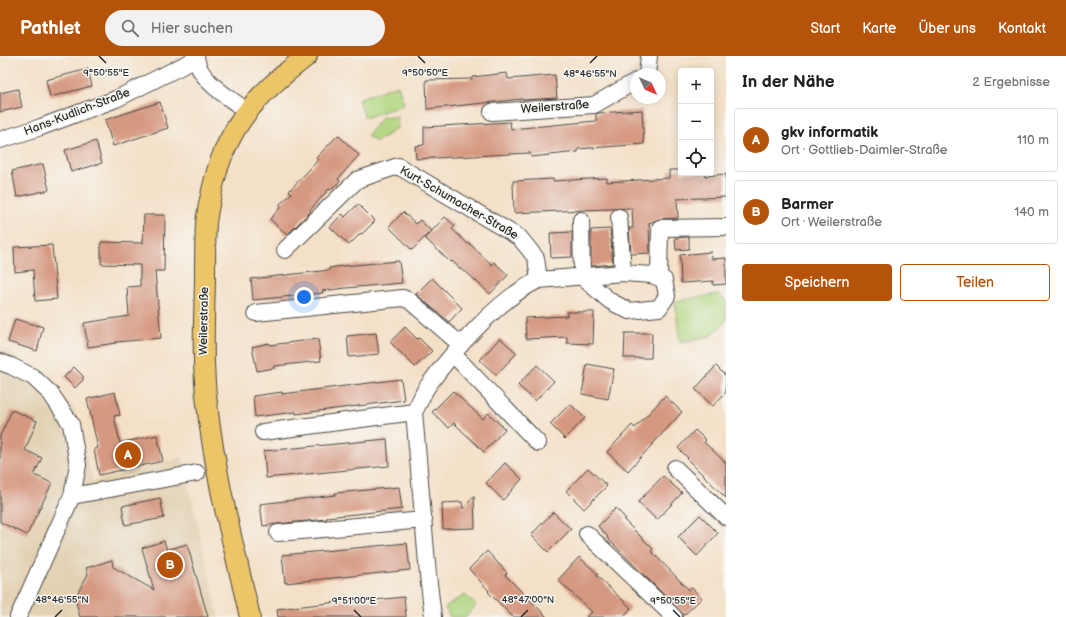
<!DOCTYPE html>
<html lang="de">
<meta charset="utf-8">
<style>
body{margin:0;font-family:"Balsamiq Sans",sans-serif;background:#f2f2f2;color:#202124}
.controls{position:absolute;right:12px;top:12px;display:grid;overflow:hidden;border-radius:4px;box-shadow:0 2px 10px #0003}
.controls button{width:36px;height:36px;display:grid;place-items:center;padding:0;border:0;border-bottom:1px solid #e0e0e0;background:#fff;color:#202124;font:20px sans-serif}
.compass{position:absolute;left:630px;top:12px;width:36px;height:36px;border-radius:50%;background:#fff;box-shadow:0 2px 10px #0003;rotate:134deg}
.you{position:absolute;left:304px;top:241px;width:14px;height:14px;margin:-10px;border:3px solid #fff;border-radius:50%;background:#1a73e8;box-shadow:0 0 0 6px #1a73e833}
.badge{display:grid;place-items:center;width:26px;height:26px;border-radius:50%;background:#b45309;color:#fff;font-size:13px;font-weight:700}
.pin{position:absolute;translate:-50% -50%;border:2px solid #fff;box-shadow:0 1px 4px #0006}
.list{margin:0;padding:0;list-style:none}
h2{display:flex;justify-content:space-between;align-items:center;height:52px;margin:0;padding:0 16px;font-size:17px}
h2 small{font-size:13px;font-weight:400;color:#757577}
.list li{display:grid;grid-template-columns:26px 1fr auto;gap:12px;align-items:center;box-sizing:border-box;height:64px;margin:0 8px 8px;padding:0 8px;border:1px solid #e0e0e0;border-radius:4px}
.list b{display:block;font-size:15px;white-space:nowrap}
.list p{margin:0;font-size:13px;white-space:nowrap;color:#757577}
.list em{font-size:13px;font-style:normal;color:#757577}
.actions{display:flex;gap:8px;padding:12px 16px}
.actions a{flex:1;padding:9px 0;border:1px solid #b45309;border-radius:4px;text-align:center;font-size:14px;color:#b45309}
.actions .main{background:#b45309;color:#fff}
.icon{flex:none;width:22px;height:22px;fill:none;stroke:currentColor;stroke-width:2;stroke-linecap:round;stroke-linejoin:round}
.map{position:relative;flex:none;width:726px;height:561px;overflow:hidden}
header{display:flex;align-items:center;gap:24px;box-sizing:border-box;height:56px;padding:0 20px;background:#b45309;color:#fff}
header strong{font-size:19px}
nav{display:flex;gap:22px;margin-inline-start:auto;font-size:14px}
.search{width:280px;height:36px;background:#f2f2f2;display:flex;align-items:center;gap:10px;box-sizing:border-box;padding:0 14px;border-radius:22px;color:#757577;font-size:15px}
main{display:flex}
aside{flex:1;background:#fff}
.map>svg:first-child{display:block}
</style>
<header>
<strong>Pathlet</strong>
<div class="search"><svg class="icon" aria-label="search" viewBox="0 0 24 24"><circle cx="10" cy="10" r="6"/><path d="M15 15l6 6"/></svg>Hier suchen</div>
<nav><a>Start</a><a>Karte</a><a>Über uns</a><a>Kontakt</a></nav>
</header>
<main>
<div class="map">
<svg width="726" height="561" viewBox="0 0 726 561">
<rect width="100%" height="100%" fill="#f6f6f2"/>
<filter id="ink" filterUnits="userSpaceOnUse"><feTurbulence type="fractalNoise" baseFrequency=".025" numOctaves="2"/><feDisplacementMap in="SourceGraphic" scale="8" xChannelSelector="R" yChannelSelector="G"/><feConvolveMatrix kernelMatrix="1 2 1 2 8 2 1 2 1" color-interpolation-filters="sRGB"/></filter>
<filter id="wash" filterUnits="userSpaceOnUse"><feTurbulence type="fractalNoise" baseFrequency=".012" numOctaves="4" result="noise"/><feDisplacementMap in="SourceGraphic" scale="16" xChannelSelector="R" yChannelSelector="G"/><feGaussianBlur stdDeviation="0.9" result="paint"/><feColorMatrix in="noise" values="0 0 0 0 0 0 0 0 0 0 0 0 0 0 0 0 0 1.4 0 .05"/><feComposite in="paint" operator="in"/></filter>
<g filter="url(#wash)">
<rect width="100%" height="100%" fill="#f4e0c7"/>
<!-- built -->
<path fill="#e3d1b4" d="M 0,293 L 8,295 L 74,352 L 93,426 L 182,401 L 219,561 L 0,561 Z"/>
<!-- green -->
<path fill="#b1d57e" stroke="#6e8054" d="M 398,29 L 404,48 L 365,62 L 358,43 Z
M 382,61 L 397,61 L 398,71 L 377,86 L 367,80 Z
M 718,238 L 726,245 L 726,265 L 711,280 L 680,286 L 675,245 Z
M 465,539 L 476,549 L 466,561 L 450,561 L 445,551 Z"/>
<g id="blocks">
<!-- building -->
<path fill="#d59880" d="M 88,13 L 92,30 L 50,41 L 46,24 Z
M 507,17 L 508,23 L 555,19 L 557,42 L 522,44 L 522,43 L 427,53 L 426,24 L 472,23 L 472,21 Z
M 18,33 L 22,51 L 0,56 L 0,37 Z
M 160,46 L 168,72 L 113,90 L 105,64 Z
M 642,54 L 644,88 L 578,93 L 578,96 L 531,101 L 530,97 L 416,103 L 415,90 L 424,89 L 424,71 L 510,66 L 511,73 L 596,65 L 596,58 L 599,57 Z
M 338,79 L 359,99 L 338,123 L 340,125 L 330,134 L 329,133 L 310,154 L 311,155 L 287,179 L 270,163 L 281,151 L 279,149 L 292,137 L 289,135 L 309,114 L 318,104 L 316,102 Z
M 96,85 L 102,107 L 71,116 L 65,94 Z
M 43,108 L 49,134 L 17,141 L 12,115 Z
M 669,114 L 681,114 L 681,117 L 705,117 L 705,120 L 726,118 L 726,141 L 677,143 L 678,162 L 659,163 L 649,167 L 650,197 L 631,198 L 629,172 L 633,172 L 632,152 L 514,157 L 513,125 L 553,123 L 553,125 L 607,122 L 607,126 L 669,122 Z
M 358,148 L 375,165 L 362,178 L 361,177 L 349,189 L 330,171 L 342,158 L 345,161 Z
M 403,156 L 416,168 L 420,164 L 431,175 L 412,194 L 389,171 Z
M 144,159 L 165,159 L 164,215 L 155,215 L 161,282 L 116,286 L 116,287 L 88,291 L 84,267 L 129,260 L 127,231 L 140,230 L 140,209 L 101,208 L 101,186 L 143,187 Z
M 445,161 L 455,170 L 452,173 L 468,188 L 469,187 L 492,209 L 494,206 L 508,219 L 490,238 L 465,215 L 464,216 L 452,205 L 450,206 L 425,182 Z
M 610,173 L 613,208 L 591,210 L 591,174 Z
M 572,176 L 572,201 L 551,202 L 550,177 Z
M 689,181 L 689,193 L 676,194 L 675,182 Z
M 52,189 L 57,243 L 35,245 L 33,214 L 15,216 L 14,191 Z
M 711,196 L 712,203 L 726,202 L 726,228 L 713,229 L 713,225 L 681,227 L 680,199 Z
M 399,205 L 402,227 L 346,232 L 322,235 L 323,237 L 253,244 L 251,223 L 330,214 L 329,212 L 343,210 Z
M 432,222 L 462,252 L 449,266 L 416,238 Z
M 567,256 L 594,256 L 593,288 L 567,287 L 567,281 L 526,283 L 525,262 L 567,260 Z
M 15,263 L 43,271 L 37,295 L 8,286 Z
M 405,271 L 417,283 L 419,282 L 432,295 L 415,311 L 390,286 Z
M 376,277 L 379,298 L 349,301 L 347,280 Z
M 625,277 L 652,277 L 651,302 L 624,302 Z
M 500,282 L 517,297 L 496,319 L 480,304 Z
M 318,283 L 321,305 L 274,310 L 274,312 L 257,315 L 252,291 L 269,287 L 270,289 Z
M 587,308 L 614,313 L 608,343 L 582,338 Z
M 537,309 L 554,325 L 535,345 L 518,329 Z
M 716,310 L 726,320 L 726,336 L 713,350 L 695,333 Z
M 74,311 L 83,320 L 83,324 L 75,332 L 64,321 Z
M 401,323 L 404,344 L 296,358 L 296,356 L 255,361 L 253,340 L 282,336 L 282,338 Z
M 453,335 L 483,363 L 488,357 L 505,373 L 484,396 L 454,367 L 449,372 L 432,356 Z
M 115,336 L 120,359 L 114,360 L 120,387 L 157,379 L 163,405 L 99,419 L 94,393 L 98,392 L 87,343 Z
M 665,340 L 682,356 L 628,415 L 607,396 L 632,369 L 635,372 Z
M 570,348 L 585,362 L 565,383 L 550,368 Z
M 12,354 L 37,365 L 25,394 L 42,402 L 34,419 L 52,427 L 27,479 L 0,466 L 0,380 Z
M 695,374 L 706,384 L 704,386 L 726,407 L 726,442 L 687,403 L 688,402 L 678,392 Z
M 387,383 L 389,410 L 266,422 L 264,395 Z
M 505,407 L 522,423 L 503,444 L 486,427 Z
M 588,412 L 607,430 L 584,453 L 566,435 Z
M 663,420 L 682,437 L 657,464 L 638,446 Z
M 399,431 L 402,453 L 327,461 L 327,463 L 277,468 L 263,470 L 260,448 L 335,439 L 335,437 Z
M 474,440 L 475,472 L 443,473 L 442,447 L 462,446 L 463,453 Z
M 160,442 L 164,462 L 125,469 L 122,450 Z
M 616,452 L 626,463 L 624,464 L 653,493 L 651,495 L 689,534 L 692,532 L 702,542 L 684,559 L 607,482 L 608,481 L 598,470 Z
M 553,456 L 571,473 L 548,496 L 531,479 Z
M 700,459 L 718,477 L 697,500 L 678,481 Z
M 164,485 L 167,494 L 187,488 L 208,561 L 80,561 L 75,542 L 88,518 L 86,512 L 112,504 L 113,511 L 154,534 L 142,492 Z
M 407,487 L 410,514 L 285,527 L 282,499 Z
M 487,495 L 507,517 L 505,519 L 547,561 L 513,561 L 488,536 L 489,535 L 469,513 Z
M 579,501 L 598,518 L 596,519 L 631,552 L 623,561 L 586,561 L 592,556 L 558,524 Z
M 404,541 L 406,561 L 278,561 L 277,553 L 355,544 L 355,546 Z"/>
</g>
</g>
<g filter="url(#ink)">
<use href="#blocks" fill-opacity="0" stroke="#494642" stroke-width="1"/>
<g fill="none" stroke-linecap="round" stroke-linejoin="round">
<!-- minor casing -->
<g stroke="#494642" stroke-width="18">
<path id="minor" d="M 196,0 C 197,24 230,42 247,55
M 647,18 L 649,0
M 492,56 L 594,49 L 636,25
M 0,84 L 41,71 L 116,43 L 196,3
M 619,161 L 623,217
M 581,164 L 582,221
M 285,194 L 357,124 L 398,110 L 520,182 L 536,202 L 539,224
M 659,221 L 660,172 L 726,171
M 256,257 L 403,242 L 410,245 L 461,289
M 453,298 L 538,387
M 0,306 L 11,310 L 33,321 L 51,338 L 71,368 L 78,409 L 72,440 L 18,561
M 263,376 L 414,356
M 675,412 L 726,461
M 72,440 L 197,417
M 278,477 L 424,464
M 587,478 L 674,561
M 433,561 L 428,519 L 414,356 C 419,348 422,339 427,331 C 452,296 500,241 539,224 L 623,217 L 652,219 L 664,224 L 667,240 L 659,252 L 629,255 L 610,245 L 582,221"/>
</g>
<!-- major casing -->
<g stroke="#494642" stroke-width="22">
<path id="major" d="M 250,561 C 234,491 215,420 207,348 C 202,307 204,266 205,225 C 205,206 205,186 206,167 C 208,150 215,119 221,103 C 238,57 269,29 307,0"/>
</g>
<!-- minor -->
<use href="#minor" stroke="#fff" stroke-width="16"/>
<!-- major -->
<use href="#major" stroke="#edc569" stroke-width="20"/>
</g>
</g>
<!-- ticks -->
<path fill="none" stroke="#2b2b2b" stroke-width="1.5" d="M 99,0 L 106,7M 418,0 L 425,7M 590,7 L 597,0M 354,554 L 361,561M 673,554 L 680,561M 55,561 L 62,554M 521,561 L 528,554"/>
<g text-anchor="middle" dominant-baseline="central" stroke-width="3" stroke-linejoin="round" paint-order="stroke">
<!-- street labels -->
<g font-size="12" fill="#2b2b2b" stroke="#f6f6f2">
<text transform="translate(555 51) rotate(-4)">Weilerstraße</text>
<text transform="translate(77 56) rotate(-21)">Hans-Kudlich-Straße</text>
<text transform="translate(459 147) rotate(30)">Kurt-Schumacher-Straße</text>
<text transform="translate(204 265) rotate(-89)">Weilerstraße</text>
</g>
</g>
<g font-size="10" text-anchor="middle" fill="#2b2b2b" stroke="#f6f6f2" stroke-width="3" stroke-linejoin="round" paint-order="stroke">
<text x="106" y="20">9°50'55"E</text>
<text x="425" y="20">9°50'50"E</text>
<text x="590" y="21">48°46'55"N</text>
<text x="62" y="547">48°46'55"N</text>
<text x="528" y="547">48°47'00"N</text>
<text x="354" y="548">9°51'00"E</text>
<text x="673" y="548">9°50'55"E</text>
</g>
</svg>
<div class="controls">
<button>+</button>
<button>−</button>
<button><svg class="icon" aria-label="locate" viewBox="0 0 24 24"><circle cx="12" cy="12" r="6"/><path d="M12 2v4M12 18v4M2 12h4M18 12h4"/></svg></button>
</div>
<svg class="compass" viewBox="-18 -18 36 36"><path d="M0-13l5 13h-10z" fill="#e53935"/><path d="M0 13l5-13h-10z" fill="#757577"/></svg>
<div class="you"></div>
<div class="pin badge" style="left:128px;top:399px">A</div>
<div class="pin badge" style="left:170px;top:509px">B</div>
</div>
<aside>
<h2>In der Nähe<small>2 Ergebnisse</small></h2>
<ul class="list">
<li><span class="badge">A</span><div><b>gkv informatik</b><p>Ort · Gottlieb-Daimler-Straße</p></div><em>110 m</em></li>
<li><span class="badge">B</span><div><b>Barmer</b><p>Ort · Weilerstraße</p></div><em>140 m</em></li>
</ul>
<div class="actions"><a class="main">Speichern</a><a>Teilen</a></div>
</aside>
</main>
